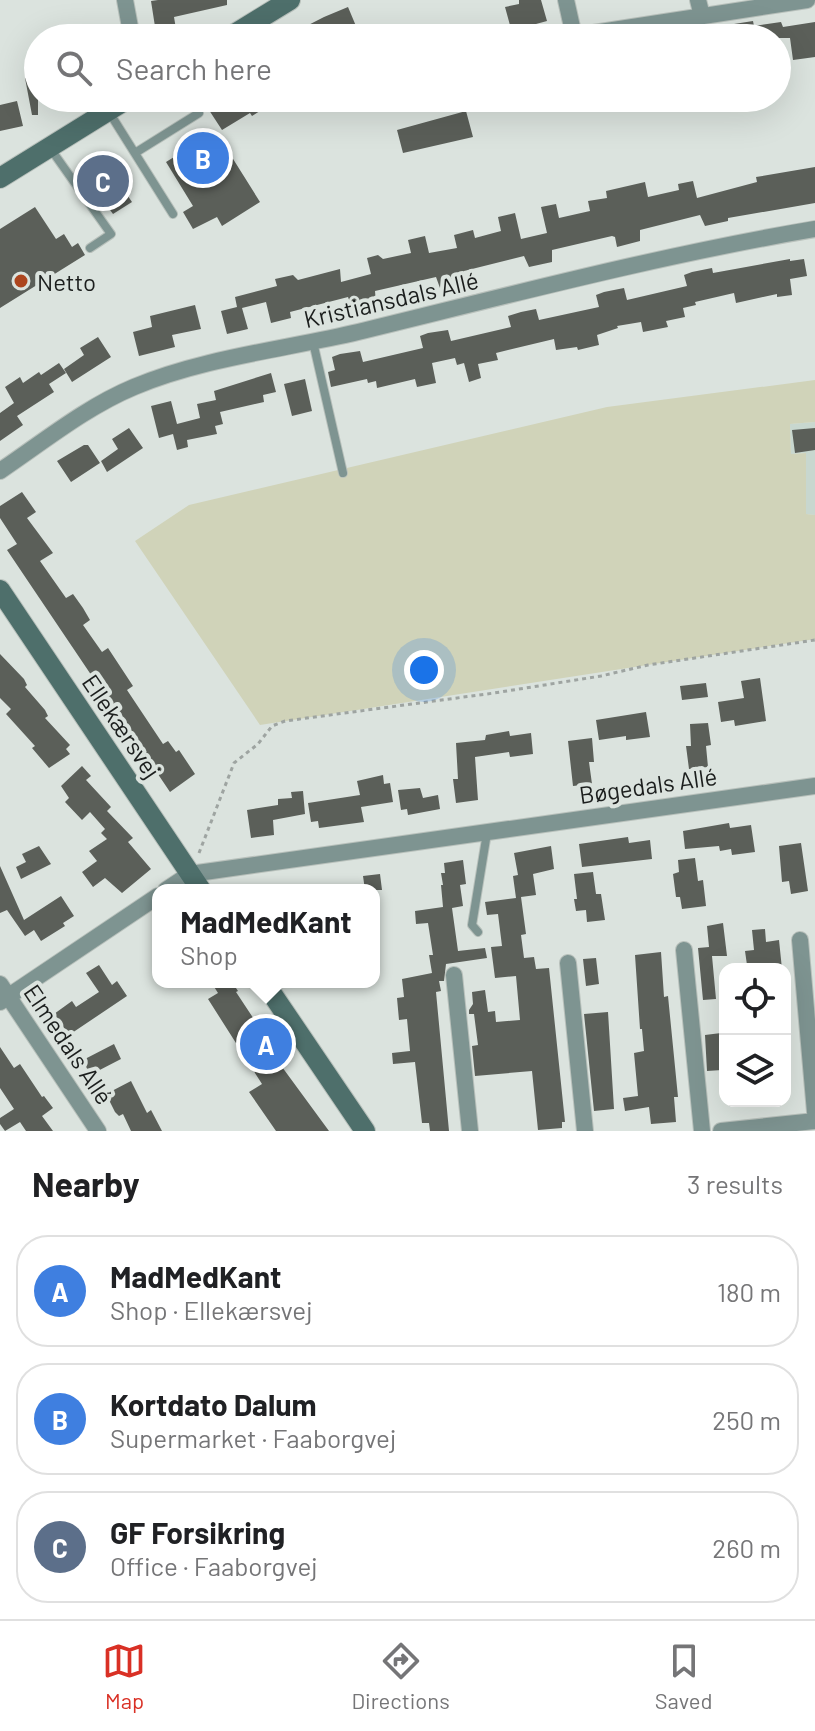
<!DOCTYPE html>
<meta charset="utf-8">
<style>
body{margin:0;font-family:Barlow,sans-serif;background:#f6f6f6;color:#202124}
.controls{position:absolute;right:24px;bottom:24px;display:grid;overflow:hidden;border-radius:16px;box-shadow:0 8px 32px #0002}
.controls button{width:72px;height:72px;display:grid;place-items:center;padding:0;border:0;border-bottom:2px solid #e0e0e0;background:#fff;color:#202124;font:40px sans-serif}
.you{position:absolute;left:424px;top:670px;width:28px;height:28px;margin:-20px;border:6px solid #fff;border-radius:50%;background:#1a73e8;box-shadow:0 0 0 12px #1a73e833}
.badge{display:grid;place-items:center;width:52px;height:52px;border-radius:50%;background:#d93025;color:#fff;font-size:26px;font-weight:700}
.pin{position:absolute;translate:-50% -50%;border:4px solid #fff;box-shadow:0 2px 8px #0006}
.popup{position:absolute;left:152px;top:884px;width:228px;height:104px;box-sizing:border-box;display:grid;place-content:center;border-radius:16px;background:#fff;filter:drop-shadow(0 2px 6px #0005);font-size:26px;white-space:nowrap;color:#757577}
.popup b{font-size:30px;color:#202124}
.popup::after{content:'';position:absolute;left:50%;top:100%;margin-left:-16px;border:16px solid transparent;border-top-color:#fff}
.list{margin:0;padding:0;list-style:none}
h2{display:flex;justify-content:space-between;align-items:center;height:104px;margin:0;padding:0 32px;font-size:34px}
h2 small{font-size:26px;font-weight:400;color:#757577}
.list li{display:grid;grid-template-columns:52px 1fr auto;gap:24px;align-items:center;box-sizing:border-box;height:112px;margin:0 16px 16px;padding:0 16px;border:2px solid #e0e0e0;border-radius:32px}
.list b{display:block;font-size:30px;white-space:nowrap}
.list p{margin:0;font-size:26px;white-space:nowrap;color:#757577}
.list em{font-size:26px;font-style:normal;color:#757577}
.icon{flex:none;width:44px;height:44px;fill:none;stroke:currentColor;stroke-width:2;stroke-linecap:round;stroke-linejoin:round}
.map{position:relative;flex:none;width:815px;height:1131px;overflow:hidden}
.search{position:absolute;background:#fff;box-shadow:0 8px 32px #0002;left:24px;right:24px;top:24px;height:88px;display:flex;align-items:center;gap:20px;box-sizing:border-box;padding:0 28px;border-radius:44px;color:#757577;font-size:30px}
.sheet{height:488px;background:#fff}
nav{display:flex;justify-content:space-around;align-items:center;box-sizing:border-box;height:112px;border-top:2px solid #e0e0e0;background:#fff;font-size:22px;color:#757577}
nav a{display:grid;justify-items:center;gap:4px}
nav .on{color:#d93025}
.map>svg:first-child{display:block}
</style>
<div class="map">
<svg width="815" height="1131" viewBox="0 0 815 1131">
<rect width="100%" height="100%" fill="#dbe3de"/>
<!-- built -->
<path fill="#c8d7cf" d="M 815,422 L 815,515 L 806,514 L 806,453 L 791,454 L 790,424 Z"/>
<!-- green -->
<path fill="#d0d3b9" d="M 815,380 L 815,422 L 790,424 L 791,454 L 806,453 L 806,514 L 815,515 L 815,639 L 260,725 L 135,541 L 189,505 L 607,407 Z"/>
<!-- building -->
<path fill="#5b5f59" d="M 158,0 L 227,0 L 227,5 L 174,17 L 176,29 L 156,33 L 151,1 Z
M 519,0 L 541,0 L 547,21 L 536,24 L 538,38 L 517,38 L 516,28 L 511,29 L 505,7 L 519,4 Z
M 348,7 L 361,38 L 283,38 L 324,17 Z
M 753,21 L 754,26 L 781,22 L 783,27 L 815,22 L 815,57 L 793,60 L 790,38 L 739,38 L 736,36 L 734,24 Z
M 38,75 L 38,115 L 32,115 L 25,78 Z
M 208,98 L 255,98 L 263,109 L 252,116 L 250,113 L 222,130 L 207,107 L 212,104 Z
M 17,101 L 23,126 L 0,131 L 0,105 Z
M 466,111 L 473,137 L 403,153 L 397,130 Z
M 218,135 L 260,202 L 222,226 L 217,217 L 193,229 L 183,212 L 193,206 L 166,162 L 195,144 L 197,148 Z
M 106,164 L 132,202 L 113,214 L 95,189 L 90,192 L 88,190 L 93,173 Z
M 815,167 L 815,203 L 728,218 L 728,221 L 705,226 L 700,215 L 640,230 L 640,241 L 617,247 L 615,237 L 612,236 L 552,250 L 552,262 L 529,267 L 524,256 L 464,271 L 464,282 L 440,288 L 436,277 L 375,291 L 376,303 L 352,308 L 348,297 L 290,312 L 291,318 L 271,323 L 266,302 L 242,308 L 248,329 L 227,334 L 221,311 L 237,307 L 235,297 L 277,286 L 275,279 L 293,275 L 298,280 L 340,269 L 341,282 L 371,274 L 367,258 L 378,255 L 383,259 L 411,253 L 408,240 L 425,236 L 429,253 L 457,248 L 454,235 L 473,230 L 475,238 L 501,231 L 498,217 L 515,213 L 521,239 L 547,233 L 541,207 L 556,204 L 559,218 L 590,211 L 588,201 L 607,198 L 606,191 L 645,182 L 648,197 L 679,190 L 678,184 L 693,181 L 697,198 L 757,182 L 756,177 Z
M 35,207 L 56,239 L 64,234 L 72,247 L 78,243 L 85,255 L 0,308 L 0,229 Z
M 790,259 L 790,261 L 804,259 L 807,276 L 790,279 L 792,295 L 777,297 L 777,294 L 736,303 L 734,293 L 695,302 L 696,305 L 683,308 L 685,317 L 666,321 L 668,327 L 643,332 L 641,322 L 617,326 L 618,328 L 597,335 L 599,345 L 578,350 L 577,347 L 556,350 L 554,339 L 496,353 L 498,360 L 478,364 L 481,378 L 469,382 L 464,363 L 457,365 L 455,358 L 432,363 L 436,383 L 417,387 L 415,379 L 377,388 L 376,381 L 368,383 L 367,379 L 331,387 L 328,372 L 335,370 L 332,357 L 340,354 L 360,351 L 363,362 L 423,348 L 420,336 L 428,333 L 448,330 L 451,341 L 511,327 L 508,316 L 521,312 L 536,309 L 539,320 L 599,307 L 596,295 L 604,292 L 624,288 L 627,300 L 687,286 L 684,275 L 692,272 L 712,268 L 713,273 Z
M 195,305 L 201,329 L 172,335 L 175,347 L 139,356 L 133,332 L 152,327 L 150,316 Z
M 98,337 L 111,357 L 72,382 L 64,369 L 84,355 L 80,348 Z
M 59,363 L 66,373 L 49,384 L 54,392 L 17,416 L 23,425 L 0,441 L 0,413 L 14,403 L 5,387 L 20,377 L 23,383 L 39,372 L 41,375 Z
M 271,373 L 276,392 L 263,395 L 264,402 L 220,412 L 223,424 L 215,426 L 217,434 L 187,440 L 188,447 L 177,450 L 173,434 L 159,438 L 151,406 L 171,401 L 177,424 L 200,418 L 197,404 L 216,400 L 214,391 Z
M 305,379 L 312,411 L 292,416 L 284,384 Z
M 129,428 L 143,448 L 107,472 L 101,461 L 118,449 L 112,439 Z
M 815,428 L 815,450 L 795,453 L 792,430 Z
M 84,445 L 88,445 L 100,463 L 71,482 L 57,461 Z
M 22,492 L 36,512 L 27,518 L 53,553 L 40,561 L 66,598 L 73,594 L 83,608 L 90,620 L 83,625 L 102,652 L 108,648 L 133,686 L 127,690 L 163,744 L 168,741 L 176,752 L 179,750 L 195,774 L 170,792 L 7,550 L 17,544 L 0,518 L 0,506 Z
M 0,654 L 24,679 L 27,685 L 25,687 L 45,710 L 48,716 L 45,718 L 70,745 L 66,749 L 70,754 L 49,768 L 32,748 L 35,746 L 6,714 L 11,709 L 0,698 Z
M 760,678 L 766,721 L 735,726 L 734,720 L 721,722 L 718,702 L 744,698 L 741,681 Z
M 706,683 L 708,697 L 682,700 L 680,686 Z
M 646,712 L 650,737 L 626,740 L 626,736 L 599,740 L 596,720 Z
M 708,723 L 711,745 L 706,746 L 708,767 L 689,769 L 686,746 L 691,746 L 690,724 Z
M 509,731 L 510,736 L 531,733 L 533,754 L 510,757 L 509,752 L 475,757 L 478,800 L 456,803 L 453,779 L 458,779 L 456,743 L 485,740 L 486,735 Z
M 592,738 L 594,762 L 589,762 L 592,784 L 573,786 L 568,741 Z
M 82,766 L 91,776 L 86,780 L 111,807 L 107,811 L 133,838 L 128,842 L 151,869 L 122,893 L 105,878 L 93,887 L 82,872 L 97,861 L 89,851 L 107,839 L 101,833 L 105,829 L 90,812 L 82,820 L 65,802 L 69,798 L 61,786 Z
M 383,775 L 384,784 L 390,783 L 393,802 L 361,807 L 364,822 L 319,828 L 318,821 L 311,822 L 308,803 L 360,795 L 357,781 Z
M 420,788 L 423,798 L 438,795 L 440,809 L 408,815 L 407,809 L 401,810 L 398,790 Z
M 303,791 L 305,814 L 273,820 L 274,835 L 251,838 L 247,810 L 278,805 L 278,799 L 292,798 L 291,792 Z
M 729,823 L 730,828 L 751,825 L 755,852 L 732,855 L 731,849 L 720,851 L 719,846 L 685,849 L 683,831 Z
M 628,837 L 629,843 L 650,840 L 652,859 L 582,867 L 579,844 Z
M 801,843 L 808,891 L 791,894 L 789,881 L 782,882 L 779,846 Z
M 39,846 L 51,864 L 21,879 L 16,867 L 26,862 L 22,854 Z
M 551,846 L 554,869 L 533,874 L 536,895 L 521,897 L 526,934 L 521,935 L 524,958 L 534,957 L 536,969 L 549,968 L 565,1122 L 562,1122 L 562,1128 L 538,1130 L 532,1071 L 475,1076 L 472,1046 L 478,1045 L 474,1014 L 469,1014 L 469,1010 L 473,1004 L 472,992 L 485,990 L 488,1012 L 495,1011 L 496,1022 L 520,1020 L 516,976 L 495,978 L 491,947 L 502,946 L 498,914 L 487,915 L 485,902 L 516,898 L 513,876 L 518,875 L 514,853 Z
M 695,858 L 698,881 L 703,880 L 706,906 L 682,909 L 680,897 L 676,897 L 673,874 L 679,872 L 678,860 Z
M 463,860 L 466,884 L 460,885 L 463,906 L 452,908 L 458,951 L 485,948 L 487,958 L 446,964 L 444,981 L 439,981 L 441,991 L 436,992 L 449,1131 L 430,1131 L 429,1123 L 422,1123 L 415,1062 L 393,1064 L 392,1053 L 410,1051 L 407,1019 L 399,1020 L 397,998 L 404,997 L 402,979 L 432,973 L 429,955 L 433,955 L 428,923 L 416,924 L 415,911 L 443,907 L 441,885 L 443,885 L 441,873 L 445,873 L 444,863 Z
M 0,866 L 24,920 L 61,896 L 74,916 L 63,923 L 65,926 L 41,941 L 34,930 L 25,936 L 7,910 L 0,913 Z
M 593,872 L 596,894 L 601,894 L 605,920 L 587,922 L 586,910 L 576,911 L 574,899 L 577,899 L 574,874 Z
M 380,874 L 382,890 L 365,890 L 363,876 Z
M 723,923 L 727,956 L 712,956 L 716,999 L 703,1000 L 698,948 L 709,947 L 707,926 Z
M 765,929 L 766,942 L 779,940 L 782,969 L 749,969 L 747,965 L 745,951 L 754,950 L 752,930 Z
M 661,952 L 664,997 L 668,996 L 678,1097 L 674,1097 L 676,1122 L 651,1124 L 649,1107 L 625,1111 L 623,1098 L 638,1096 L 634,1053 L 644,1051 L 642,1029 L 640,1029 L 635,955 Z
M 596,958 L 599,984 L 586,986 L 583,959 Z
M 99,965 L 112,985 L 117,981 L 127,996 L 69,1035 L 54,1014 L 72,1001 L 76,1007 L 99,992 L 86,973 Z
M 211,982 L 232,982 L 238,991 L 236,992 L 277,1054 L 274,1056 L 329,1131 L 276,1131 L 249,1092 L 262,1084 L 208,999 L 218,993 Z
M 608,1012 L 614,1109 L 594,1111 L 584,1014 Z
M 721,1033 L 722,1070 L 707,1071 L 705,1035 Z
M 114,1044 L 121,1059 L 90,1075 L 83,1060 Z
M 0,1047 L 14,1068 L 20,1064 L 42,1097 L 44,1096 L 53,1108 L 42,1116 L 53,1131 L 26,1131 L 20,1122 L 5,1131 L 0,1124 L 0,1118 L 14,1109 L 0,1088 Z
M 131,1081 L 147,1113 L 151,1110 L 162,1131 L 131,1131 L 123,1114 L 119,1116 L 115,1112 L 106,1094 Z"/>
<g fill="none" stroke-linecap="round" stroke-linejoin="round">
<!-- lane casing -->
<g stroke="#b8c0bb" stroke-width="10">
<path id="lane" d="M 109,112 L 173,214
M 50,148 L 111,234 L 90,248
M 135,153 L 199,113
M 313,342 L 343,473
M 478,932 L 472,925 L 487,833"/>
</g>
<!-- street casing -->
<g stroke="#b8c0bb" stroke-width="18">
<path id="street" d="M 125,0 L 132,38
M 566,0 L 574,36 L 807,0
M 698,0 L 702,16
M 0,471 C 43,442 86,407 134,387 C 202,358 286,349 358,332 C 510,295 661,255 815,229
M 166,890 L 190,874 L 815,786
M 800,940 L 815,1112
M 684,950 L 702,1131
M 568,963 L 585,1131
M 454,975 L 470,1131
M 0,984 L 98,1131
M 0,1002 L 158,896
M 721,1131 L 815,1121"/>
</g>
<!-- secondary casing -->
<g stroke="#b8c0bb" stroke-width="22">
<path id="secondary" d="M 228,38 L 290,0
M 0,178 L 129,98
M 0,590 L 201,890
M 264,982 L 365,1131"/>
</g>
<!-- path -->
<path stroke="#9ea4a1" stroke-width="3" stroke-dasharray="4 4" stroke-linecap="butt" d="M 199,853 L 234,763 L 258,744 L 272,726 L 285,721 L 494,693 L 601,676 L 648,665 L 815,640"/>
<!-- lane -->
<use href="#lane" stroke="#7e9491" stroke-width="8"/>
<!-- street -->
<use href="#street" stroke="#7e9491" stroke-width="16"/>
<!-- secondary -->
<use href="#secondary" stroke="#4e6f6b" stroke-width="20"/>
</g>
<!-- markers -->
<circle fill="#ac451e" stroke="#dbe3de" stroke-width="3" cx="21" cy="281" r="8"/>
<g text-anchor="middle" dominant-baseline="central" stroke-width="8" stroke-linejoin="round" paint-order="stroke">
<!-- poi labels -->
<g font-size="24" fill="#1b1e1d" stroke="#dbe3de" text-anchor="start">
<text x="37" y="281">Netto</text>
</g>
<!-- street labels -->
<g font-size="24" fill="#1b1e1d" stroke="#dbe3de">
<text transform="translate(391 299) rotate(-13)">Kristiansdals Allé</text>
<text transform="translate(122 726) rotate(56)">Ellekærsvej</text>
<text transform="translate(648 785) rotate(-8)">Bøgedals Allé</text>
<text transform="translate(69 1044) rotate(56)">Elmedals Allé</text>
</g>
</g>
</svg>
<div class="controls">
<button><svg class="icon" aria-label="locate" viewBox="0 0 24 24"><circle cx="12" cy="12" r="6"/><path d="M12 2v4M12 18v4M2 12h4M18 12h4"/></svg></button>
<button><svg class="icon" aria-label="layers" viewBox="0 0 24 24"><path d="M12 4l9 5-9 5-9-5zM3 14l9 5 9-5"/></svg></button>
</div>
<div class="you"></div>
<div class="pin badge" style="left:266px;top:1044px;background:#3f7fe0">A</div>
<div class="popup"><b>MadMedKant</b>Shop</div>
<div class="pin badge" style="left:203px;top:158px;background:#3f7fe0">B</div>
<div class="pin badge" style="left:103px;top:181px;background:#5c6f8a">C</div>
<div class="search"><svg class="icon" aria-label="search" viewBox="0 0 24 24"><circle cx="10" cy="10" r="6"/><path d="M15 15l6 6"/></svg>Search here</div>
</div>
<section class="sheet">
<h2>Nearby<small>3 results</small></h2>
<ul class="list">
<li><span class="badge" style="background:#3f7fe0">A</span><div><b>MadMedKant</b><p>Shop · Ellekærsvej</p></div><em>180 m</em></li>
<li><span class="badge" style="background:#3f7fe0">B</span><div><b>Kortdato Dalum</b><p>Supermarket · Faaborgvej</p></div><em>250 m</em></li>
<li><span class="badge" style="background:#5c6f8a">C</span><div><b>GF Forsikring</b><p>Office · Faaborgvej</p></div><em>260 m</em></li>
</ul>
</section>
<nav>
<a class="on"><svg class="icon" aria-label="map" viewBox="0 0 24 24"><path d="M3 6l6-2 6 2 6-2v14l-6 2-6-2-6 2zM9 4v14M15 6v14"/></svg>Map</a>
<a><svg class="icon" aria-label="directions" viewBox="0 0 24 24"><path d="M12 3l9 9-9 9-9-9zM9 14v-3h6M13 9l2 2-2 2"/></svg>Directions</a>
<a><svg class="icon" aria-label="saved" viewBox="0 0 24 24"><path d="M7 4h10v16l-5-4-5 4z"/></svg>Saved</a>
</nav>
